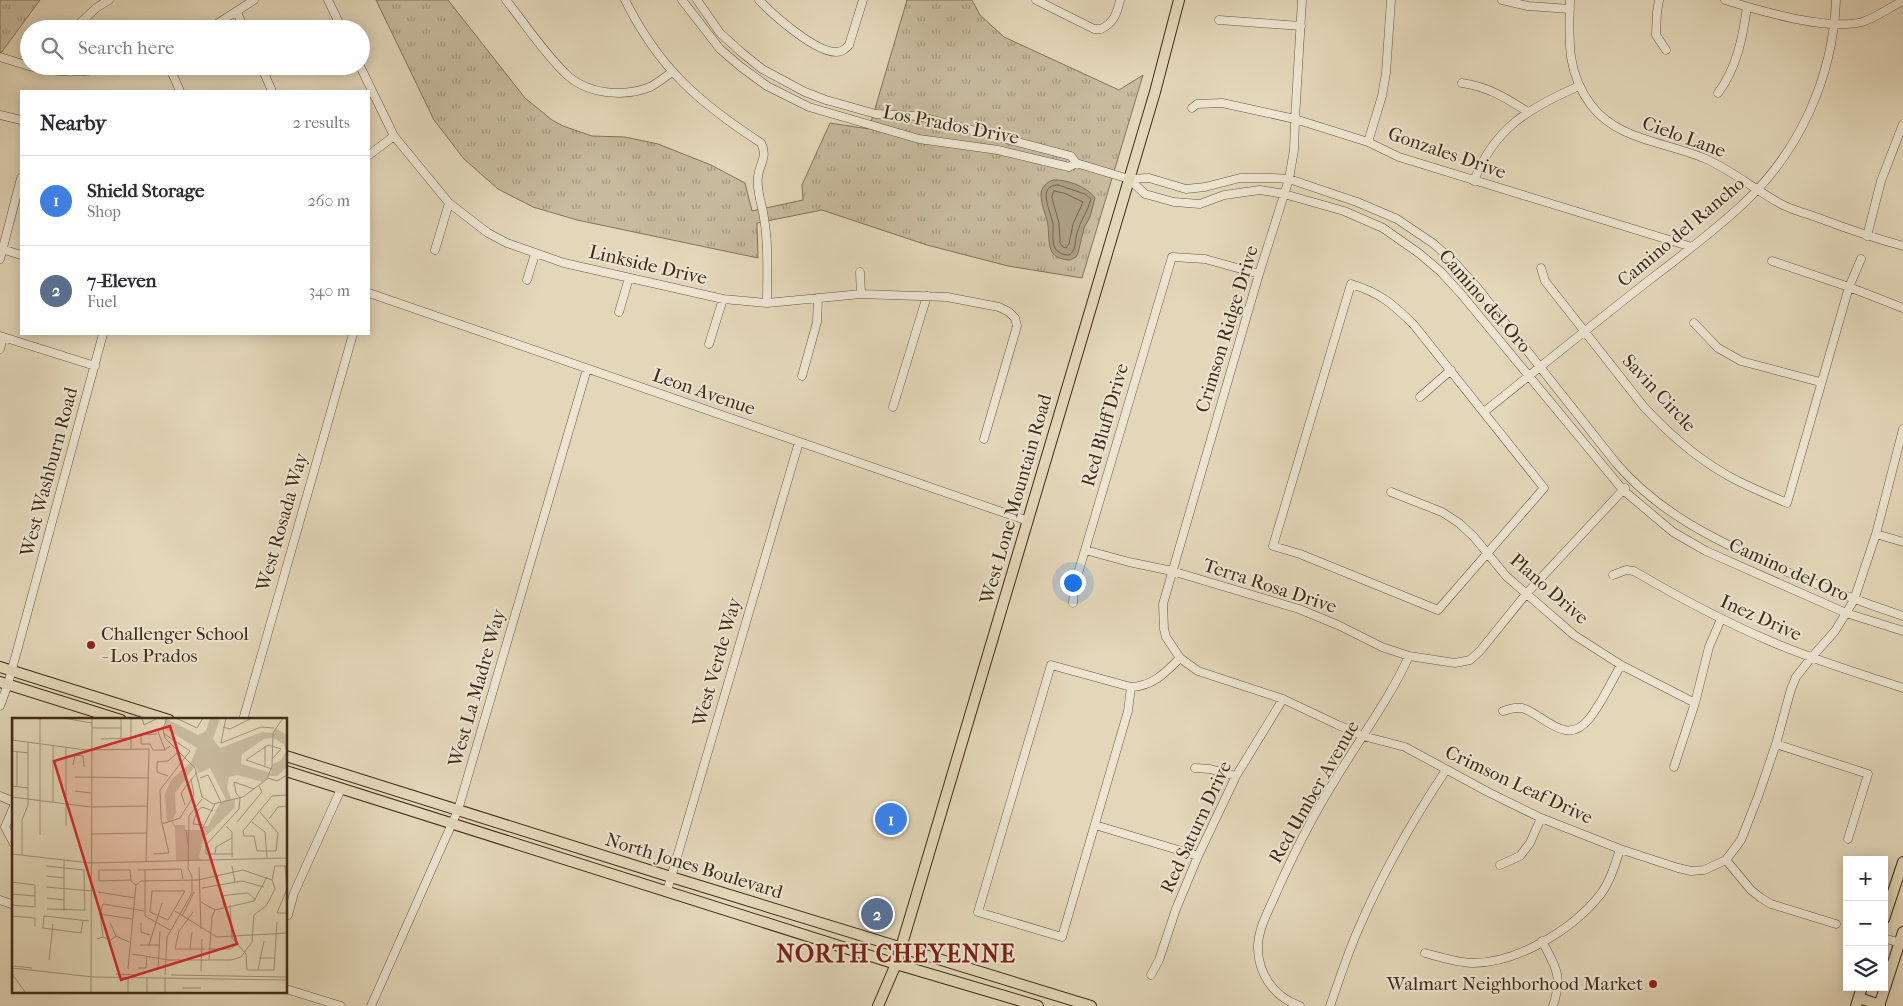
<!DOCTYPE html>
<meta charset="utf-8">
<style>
body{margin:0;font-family:"IM FELL French Canon",serif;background:#f7f7f7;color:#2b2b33}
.controls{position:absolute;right:15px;bottom:15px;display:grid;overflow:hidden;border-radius:0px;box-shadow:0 2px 12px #0003}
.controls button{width:45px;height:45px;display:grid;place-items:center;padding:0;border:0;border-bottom:1px solid #e1e1e2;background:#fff;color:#2b2b33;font:25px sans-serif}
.you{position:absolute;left:1072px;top:582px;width:18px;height:18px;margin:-12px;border:4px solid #fff;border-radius:50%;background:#1a73e8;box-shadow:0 0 0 8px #1a73e833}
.badge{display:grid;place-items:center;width:32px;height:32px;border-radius:50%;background:#111827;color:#fff;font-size:16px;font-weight:700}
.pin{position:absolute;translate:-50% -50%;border:2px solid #fff;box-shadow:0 1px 5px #0006}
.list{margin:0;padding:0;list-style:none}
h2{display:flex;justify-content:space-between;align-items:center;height:65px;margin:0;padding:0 20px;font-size:21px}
h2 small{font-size:16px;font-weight:400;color:#7c7c81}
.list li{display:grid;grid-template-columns:32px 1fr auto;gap:15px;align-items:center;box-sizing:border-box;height:90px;padding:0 20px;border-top:1px solid #e1e1e2}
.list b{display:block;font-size:19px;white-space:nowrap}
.list p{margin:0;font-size:16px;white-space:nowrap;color:#7c7c81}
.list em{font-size:16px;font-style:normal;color:#7c7c81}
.icon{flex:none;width:28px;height:28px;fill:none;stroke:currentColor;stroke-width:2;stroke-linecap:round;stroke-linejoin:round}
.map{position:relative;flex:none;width:1903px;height:1006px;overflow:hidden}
.search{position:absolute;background:#fff;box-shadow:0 2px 12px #0003;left:20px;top:20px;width:350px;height:55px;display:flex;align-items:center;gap:12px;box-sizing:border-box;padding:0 18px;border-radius:28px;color:#7c7c81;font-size:19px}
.panel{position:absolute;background:#fff;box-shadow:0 2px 12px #0003;left:20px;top:90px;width:350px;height:245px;border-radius:0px}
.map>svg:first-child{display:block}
</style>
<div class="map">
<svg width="1903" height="1006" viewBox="0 0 1903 1006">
<defs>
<pattern id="grass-tufts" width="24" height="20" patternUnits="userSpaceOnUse" patternTransform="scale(1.25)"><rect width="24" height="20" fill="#c7ba9d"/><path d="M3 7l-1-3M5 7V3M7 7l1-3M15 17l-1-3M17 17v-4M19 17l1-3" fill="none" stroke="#a3977f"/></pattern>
</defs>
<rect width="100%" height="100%" fill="#e3d7b9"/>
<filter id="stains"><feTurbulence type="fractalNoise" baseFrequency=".004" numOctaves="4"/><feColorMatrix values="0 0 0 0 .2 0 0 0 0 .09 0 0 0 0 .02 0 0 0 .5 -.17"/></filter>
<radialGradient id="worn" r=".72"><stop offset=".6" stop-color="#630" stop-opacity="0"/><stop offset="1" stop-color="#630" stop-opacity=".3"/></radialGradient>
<!-- grass -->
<path fill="url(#grass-tufts)" stroke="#83725a" d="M 0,0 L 40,0 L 1,53 L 0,52 Z
M 376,0 L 448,0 L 525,98 L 552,120 L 563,126 L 592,136 L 625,137 L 658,144 L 711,165 L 745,183 L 752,211 L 803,200 L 802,185 L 830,123 L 869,129 L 907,0 L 972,0 L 980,15 L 1004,37 L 1119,90 L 1143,75 L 1082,278 L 1008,266 L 927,245 L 822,210 L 757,223 L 758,258 L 577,220 L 533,207 L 498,189 L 464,159 L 434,120 Z"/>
<!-- water -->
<path fill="#ab9d82" stroke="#806f57" d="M 1053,180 C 1066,179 1088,187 1095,198 L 1090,217 L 1084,228 L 1078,253 L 1076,257 L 1070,260 C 1046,259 1050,244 1048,226 C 1046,210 1031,188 1053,180 Z"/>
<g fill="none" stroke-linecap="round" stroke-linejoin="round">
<!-- shore -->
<path stroke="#75644c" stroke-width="1" d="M 1058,185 L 1085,194 L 1091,199 C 1088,211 1080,221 1077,233 C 1075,241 1076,251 1069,255 C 1063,255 1058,253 1055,248 C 1051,242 1054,232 1053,224 C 1051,212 1036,185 1058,185 Z
M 1054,191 L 1064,193 L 1083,202 L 1073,224 L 1069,244 L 1066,248 L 1063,247 L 1060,243 L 1059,223 L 1052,198 Z"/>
<!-- minor casing -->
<g stroke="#685640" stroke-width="9">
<path id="minor" d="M 328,0 L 342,29
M 506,0 C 525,24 542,50 564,72 C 585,94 622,98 650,87 C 658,83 665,77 672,72
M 625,0 C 659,68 698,102 761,143 C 768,156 760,163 758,176 C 756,191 762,203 764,218 C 769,246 767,275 767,303
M 682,0 L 720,49 L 741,67 L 767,86 L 809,107 L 919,139 L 998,150 L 1069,167 L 1076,163
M 697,0 L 720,33 L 741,52 L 762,69 L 805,92 L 826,100 L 876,114 L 918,116 L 1071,156 L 1076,163 L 1129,179 L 1149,178 L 1186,189 L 1205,187 L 1240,178 L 1273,178 L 1289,179 L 1357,202 L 1397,219 L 1434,244 L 1455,263 L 1476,286 L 1616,463 C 1658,512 1713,539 1771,565 C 1814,584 1858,601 1903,616
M 759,0 C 773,15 815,52 836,52 C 842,52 845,49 849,45 L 863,0
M 1036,0 L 1094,29 L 1101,29 C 1114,23 1117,13 1120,0
M 1302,0 L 1295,119 L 1294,150 L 1289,179 L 1259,274 L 1163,604 L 1164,629 L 1166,637 L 1180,658 L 1198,671 L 1283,699 L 1338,725 L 1363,736 L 1405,747 L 1488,792 L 1541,818 L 1620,849 L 1678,868 L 1691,871 L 1704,870 L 1726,860 L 1741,840 L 1759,794 L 1776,744 L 1791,689 L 1796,677 L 1811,658 L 1835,631 L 1854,600 L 1876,534 L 1903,429
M 1502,0 L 1528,6 L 1570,9
M 1570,0 C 1569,39 1566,72 1591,105 C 1618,141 1668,142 1706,159 C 1733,171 1755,190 1781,204 C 1792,210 1805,213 1816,217 C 1845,228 1874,238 1903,246
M 1659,0 L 1657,12 L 1656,35 L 1666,50
M 1725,0 C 1760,11 1827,31 1862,22 C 1876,18 1890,7 1903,1
M 237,12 L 244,29
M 1219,20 L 1301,26
M 74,29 L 96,8 L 109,0
M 209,29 L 254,0
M 0,57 L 29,66
M 29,66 C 60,74 85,73 116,66
M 169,66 L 180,91
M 261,66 L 272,91
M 360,66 L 394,136 L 449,203 L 488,233 L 507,243 L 564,263 L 723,299 L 767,303 L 861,294 L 947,297 L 999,307 L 1009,312 L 1015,318 L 1017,326 L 984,439
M 1462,83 C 1489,87 1506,98 1528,112
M 1718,93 C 1737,68 1743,36 1747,7
M 1192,108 L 1197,104 L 1222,103 L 1295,119 L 1368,142 L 1399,157 L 1692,247
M 0,115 L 21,120
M 1368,142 L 1382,96 L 1386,73 L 1391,0
M 369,155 L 394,136
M 1129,179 L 1145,194 L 1174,202 L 1200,204 L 1224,195 L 1260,190 L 1284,194 L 1344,211 L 1383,228 L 1420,254 L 1441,272 L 1462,295 L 1623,490 L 1673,532 L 1706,551 L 1846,613 L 1903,631
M 1474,181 C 1494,128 1529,108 1579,86
M 1867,236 L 1881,181 L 1903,124
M 2,249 L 21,255
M 435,250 L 449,203
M 0,259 L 21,178
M 1772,261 L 1849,287 L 1903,308
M 1541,268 L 1545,281 L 1644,407 C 1671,436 1702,463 1738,481 C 1754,489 1771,496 1787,503 L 1849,287 L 1861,259
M 860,272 L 861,294
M 527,280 L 535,254
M 1351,284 C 1380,293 1392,303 1414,325 L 1544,488 L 1438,610 L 1300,554 L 1273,546 Z
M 369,293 L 1028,521
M 619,312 L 629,278
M 1694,323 L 1718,348 L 1741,361 L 1820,382
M 0,336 L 95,366
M 709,344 L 723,299
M 0,349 L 3,337
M 802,376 L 817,322 L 818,298
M 1420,397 L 1451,370
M 893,407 L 927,296
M 1484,412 C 1537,369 1590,327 1643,285 C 1677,259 1712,233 1743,204 C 1800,151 1833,77 1836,0
M 1391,492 L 1442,512 L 1459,523 L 1474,537 L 1506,576 L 1574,635 L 1621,665 L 1695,703
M 1876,534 L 1903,542
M 1085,550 L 1129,562 L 1172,571 L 1299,609 L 1338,625 L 1382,647 L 1409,656 L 1455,663 L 1470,660 L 1480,651 L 1526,594 L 1625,488
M 1613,575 L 1626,570 L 1634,571 C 1678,597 1723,621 1770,641 C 1813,660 1858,673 1903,688
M 1073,603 L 1074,587 L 1172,257 L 1205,259 L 1259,274
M 1131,687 L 1128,711 L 1062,937 L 978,912 L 1051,665 L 1131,687 C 1153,686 1165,673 1180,658
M 0,706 L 8,684 L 103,334
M 1503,711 C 1510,709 1518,706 1525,709 C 1547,718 1567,746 1589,719 C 1602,703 1611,682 1621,665
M 243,720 L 353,334
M 1776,744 L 1868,774 L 1848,839
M 1674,767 L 1695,703 L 1709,647 L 1721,619
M 1195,768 L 1210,769 L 1236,776
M 0,796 L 14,802
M 14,806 L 5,827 L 14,844
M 1095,825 L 1198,856
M 1726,860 L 1751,890 L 1761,898 L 1771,904 L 1836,924
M 1500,865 L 1520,856 L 1530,843 L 1541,818
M 667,891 L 799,442
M 0,900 L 14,905
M 288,915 L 294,893 L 341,789
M 1884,938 L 1903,944
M 1542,941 C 1556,968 1563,975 1553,1006
M 1425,953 C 1440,957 1455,962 1471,963 C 1516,964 1572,930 1600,895 C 1610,882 1615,865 1620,849
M 1151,975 L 1159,960 L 1176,909 L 1198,856 L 1236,776 L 1283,699
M 286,989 L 341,1006
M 371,1006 L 458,810 L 587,369
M 1300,1006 C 1273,997 1257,972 1258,945 C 1259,926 1270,908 1277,891 C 1294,853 1313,815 1335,780 C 1360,738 1389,700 1409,656
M 1330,1006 C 1339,981 1347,955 1358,930 C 1382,874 1412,821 1446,770"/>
</g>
<!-- major casing -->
<g stroke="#3f2b17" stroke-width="12">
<path id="major" d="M 0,667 L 169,720
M 0,682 L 121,720
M 286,756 L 671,877 L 1091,1006
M 286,771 L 896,964 L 1038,1006
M 1884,919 L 1903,862
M 1859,998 L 1880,1005
M 878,1006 L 896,964 L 911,914 L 1155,92 L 1179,0
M 1856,1006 L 1862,987
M 1879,1006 L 1903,932"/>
</g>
<!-- minor -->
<use href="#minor" stroke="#ede5d2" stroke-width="8"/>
<!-- major -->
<use href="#major" stroke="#e3d7b9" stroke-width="10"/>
</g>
<!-- markers -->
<g fill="#8f2418" stroke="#ede5d2" stroke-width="2">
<circle cx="91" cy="645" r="5"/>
<circle cx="1653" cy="984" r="5"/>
</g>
<g text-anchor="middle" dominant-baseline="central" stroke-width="4" stroke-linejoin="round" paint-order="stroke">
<!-- street labels -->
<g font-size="19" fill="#3f2b17" stroke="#ede5d2">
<text transform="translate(951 125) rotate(11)">Los Prados Drive</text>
<text transform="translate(1684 137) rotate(20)">Cielo Lane</text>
<text transform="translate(1447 153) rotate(19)">Gonzales Drive</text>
<text transform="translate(1681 232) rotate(-40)">Camino del Rancho</text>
<text transform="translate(648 265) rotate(13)">Linkside Drive</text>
<text transform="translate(1485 301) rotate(49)">Camino del Oro</text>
<text transform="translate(1227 329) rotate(-73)">Crimson Ridge Drive</text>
<text transform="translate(704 392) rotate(19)">Leon Avenue</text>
<text transform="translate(1659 393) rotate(47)">Savin Circle</text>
<text transform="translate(1105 425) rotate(-74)">Red Bluff Drive</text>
<text transform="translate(49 472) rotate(-75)">West Washburn Road</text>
<text transform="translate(1016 499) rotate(-74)">West Lone Mountain Road</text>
<text transform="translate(282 522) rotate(-74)">West Rosada Way</text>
<text transform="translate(1789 570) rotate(24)">Camino del Oro</text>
<text transform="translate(1270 586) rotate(18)">Terra Rosa Drive</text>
<text transform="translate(1549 589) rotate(41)">Plano Drive</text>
<text transform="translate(1761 618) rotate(24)">Inez Drive</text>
<text transform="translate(717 662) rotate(-74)">West Verde Way</text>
<text transform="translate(477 688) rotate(-74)">West La Madre Way</text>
<text transform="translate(1519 785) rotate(25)">Crimson Leaf Drive</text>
<text transform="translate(1314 792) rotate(-60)">Red Umber Avenue</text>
<text transform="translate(1196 827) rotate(-65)">Red Saturn Drive</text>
<text transform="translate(694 866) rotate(17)">North Jones Boulevard</text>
</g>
<!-- poi labels -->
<g font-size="19" fill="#3f2b17" stroke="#ede5d2" text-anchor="start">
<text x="101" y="634">Challenger School<tspan x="101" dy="22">- Los Prados</tspan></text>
<text x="1643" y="984" text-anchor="end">Walmart Neighborhood Market</text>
</g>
<!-- district labels -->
<g font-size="24" font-weight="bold" letter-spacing="1" fill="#7a1f14" stroke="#ede5d2">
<text x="896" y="954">NORTH CHEYENNE</text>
</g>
</g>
<!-- overview -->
<g transform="translate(12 718)">
<rect width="275" height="275" fill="#e3d7b9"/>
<path d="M 153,0 L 186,17 L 194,13 L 198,0 L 208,0 L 201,21 L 208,30 L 250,14 L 261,15 L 263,10 L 275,17 L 275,49 L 265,58 L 257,58 L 251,64 L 225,57 L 217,59 L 215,69 L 219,81 L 223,81 L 222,90 L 191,121 L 187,139 L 189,142 L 164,142 L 163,110 L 159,103 L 155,104 L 153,76 L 159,62 L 179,44 L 185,30 L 152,10 ZM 261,20 L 272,26 L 274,33 L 268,43 L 261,46 L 259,55 L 229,46 L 230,36 L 252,21 ZM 183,48 L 187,55 L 198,50 L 214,82 L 208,85 L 196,108 L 192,108 L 190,112 L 174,112 L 173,107 L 163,107 L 160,102 L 164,95 L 163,75 Z" fill="#c7ba9d" fill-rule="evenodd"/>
<path fill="none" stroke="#a19278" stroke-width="1" d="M 1,0 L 1,22M 51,0 L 80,5M 130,0 L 132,7 L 146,0M 155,0 L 151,11 L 153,20 L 183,50 L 190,79 L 201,86 L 231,79 L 255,61 L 260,48 L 261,15 L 271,0M 164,0 L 185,10 L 191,0M 214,0 L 209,25 L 249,9 L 262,10M 211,9 L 218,11 L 240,0M 80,10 L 109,10M 145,11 L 153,32M 127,17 L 145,16M 129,17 L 129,26 L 138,26 L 141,32 L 153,32 L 158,28M 109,20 L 109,0M 89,21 L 119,20M 0,22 L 74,32 L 137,31 L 134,144M 253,28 L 253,48M 119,31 L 119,0M 0,33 L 16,35M 61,47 L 63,37 L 71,38 L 72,49M 260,51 L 234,42 L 256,27 L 269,31 L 260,41M 156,58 L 145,54 L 145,44 L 156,43 L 165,35M 63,59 L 137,60M 188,60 L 196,57 L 209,84M 256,60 L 265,63 L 275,57M 0,68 L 16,70M 5,68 L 5,33M 63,73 L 79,75M 0,79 L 79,89 L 135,88M 41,84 L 41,28M 173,87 L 169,75 L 185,54M 248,94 L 266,115 L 264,133 L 245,133 L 242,118 L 232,118 L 231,113 L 260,78 L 275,77M 257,101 L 266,89 L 275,88M 225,104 L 250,74 L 247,68M 240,104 L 253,114 L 255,140M 150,106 L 168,100 L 182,77 L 179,61M 191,107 L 181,106 L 185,93 L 190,89 L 201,93M 54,108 L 54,30M 214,108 L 220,114 L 220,139M 190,111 L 203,86M 174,112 L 176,127M 79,116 L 135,115M 28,117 L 28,0M 0,136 L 78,145 L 275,140M 142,136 L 157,135 L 149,101 L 148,72 L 178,33 L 151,15M 203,136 L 204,129 L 220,120M 221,136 L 194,136 L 194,127 L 227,91 L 228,80 L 224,75 L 222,64 L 242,71M 10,137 L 10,102 L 16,87 L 16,24M 34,148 L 72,152 L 73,192 L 35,191M 220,148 L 223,164M 273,148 L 275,171 L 265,195 L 275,195M 187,149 L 189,211M 126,152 L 169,151 L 171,161M 133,152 L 133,198 L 158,212M 34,158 L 52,160M 119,162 L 87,163 L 87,152 L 118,152 L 119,163 L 124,167M 260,162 L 263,148 L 275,148M 0,164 L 23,167 L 23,189 L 0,187M 124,167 L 129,163 L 186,162 L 231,152 L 260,162M 34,169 L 80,173M 190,170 L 230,163 L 252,169M 140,173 L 173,173 L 156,202 L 138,194 ZM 86,174 L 123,180M 0,176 L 23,178M 35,180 L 52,182M 189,184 L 203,192M 218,187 L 220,220 L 234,236 L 235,252 L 262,252 L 265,204M 212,189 L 210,178 L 216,177 L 236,175 L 244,182M 203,192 L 242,183 L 255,159M 52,193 L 52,142M 163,193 L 205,219 L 275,215M 181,194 L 167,213 L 163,231 L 193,231M 88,196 L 120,201M 0,198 L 23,200 L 23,209M 170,198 L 182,174M 71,203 L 69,215 L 31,210 L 32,198 L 77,203M 98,205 L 104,218 L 117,224M 129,205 L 129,214 L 138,217M 91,219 L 88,196 L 91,186 L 132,193M 85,221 L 91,219 L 99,222 L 104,218M 128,227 L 147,227M 137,227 L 150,185M 178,230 L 180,214M 196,231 L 218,231 L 227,225M 120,236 L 157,242 L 219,242 L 229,239 L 240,224 L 242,197 L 254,188 L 263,171 L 260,162M 247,240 L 263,240M 197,241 L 200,199 L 203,192M 37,242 L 41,206M 2,248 L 20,250M 0,250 L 81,259 L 275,262M 126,250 L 134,250 L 135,238M 116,251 L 124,167M 146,252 L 148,213M 246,252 L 252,223M 189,253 L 190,221M 0,256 L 14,275M 104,256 L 125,257M 153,257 L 155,219 L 180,175 L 180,159 L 176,150 L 177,98 L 190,81M 159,257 L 275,259M 116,259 L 116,275M 135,259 L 135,275M 153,259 L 153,275M 170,270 L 189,270M 79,275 L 80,0"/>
<path fill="#d62828" fill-opacity="0.15" stroke="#d62828" stroke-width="2.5" d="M 158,8 L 225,226 L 109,262 L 42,43 Z"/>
<rect width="275" height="275" fill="none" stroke="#3f2b17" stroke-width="2.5"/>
</g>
<rect width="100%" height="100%" filter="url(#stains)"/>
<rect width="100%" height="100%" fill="url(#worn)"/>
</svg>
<div class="controls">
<button>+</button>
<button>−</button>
<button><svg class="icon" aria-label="layers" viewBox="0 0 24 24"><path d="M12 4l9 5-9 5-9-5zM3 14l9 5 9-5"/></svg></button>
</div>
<div class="you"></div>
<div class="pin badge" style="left:891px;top:819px;background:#3f7fe0">1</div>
<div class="pin badge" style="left:877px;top:914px;background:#5c6f8a">2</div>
<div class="search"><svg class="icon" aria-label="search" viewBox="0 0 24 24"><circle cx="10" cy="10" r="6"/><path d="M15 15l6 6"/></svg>Search here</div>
<section class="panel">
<h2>Nearby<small>2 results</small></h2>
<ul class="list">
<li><span class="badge" style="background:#3f7fe0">1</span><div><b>Shield Storage</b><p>Shop</p></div><em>260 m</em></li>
<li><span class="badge" style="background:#5c6f8a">2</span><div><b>7-Eleven</b><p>Fuel</p></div><em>340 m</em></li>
</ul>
</section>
</div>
